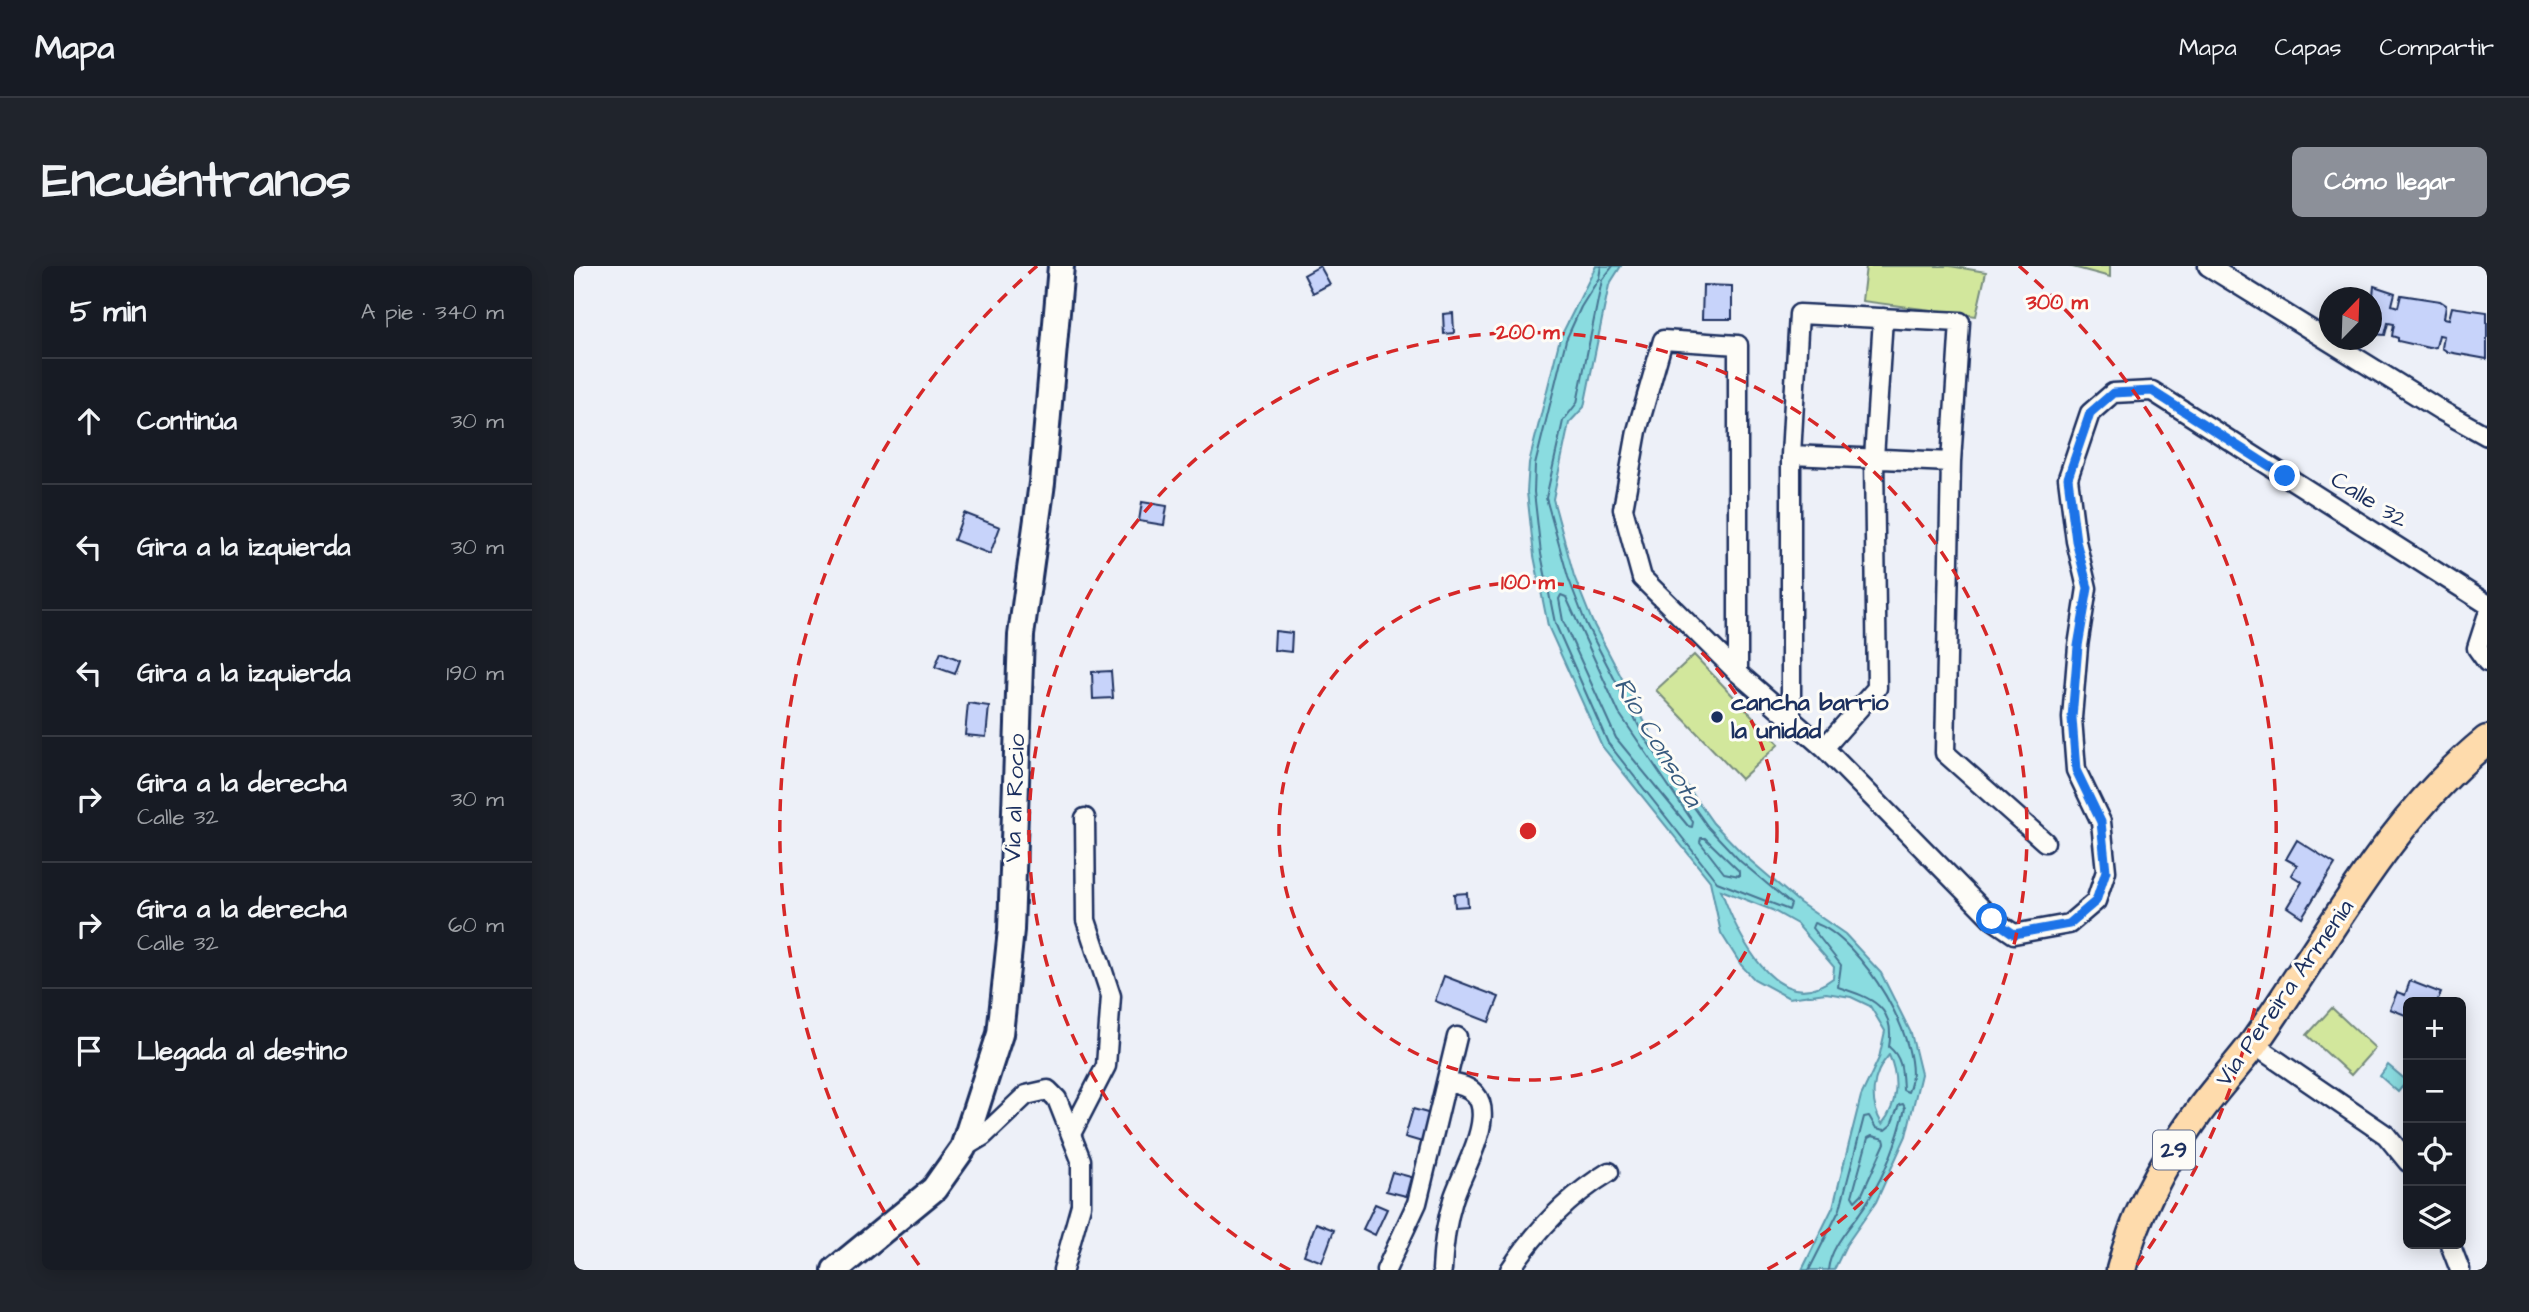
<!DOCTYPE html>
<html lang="es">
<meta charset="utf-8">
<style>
body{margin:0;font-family:"Architects Daughter",sans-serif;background:#20242c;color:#f1f3f6}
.controls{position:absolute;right:21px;bottom:21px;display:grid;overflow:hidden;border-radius:10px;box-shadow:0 4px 18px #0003}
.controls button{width:63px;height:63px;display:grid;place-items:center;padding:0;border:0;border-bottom:2px solid #363941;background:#171b24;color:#f1f3f6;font:35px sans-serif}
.compass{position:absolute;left:1745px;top:21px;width:63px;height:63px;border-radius:50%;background:#171b24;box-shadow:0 4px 18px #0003;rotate:23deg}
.stop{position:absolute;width:21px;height:21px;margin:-16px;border:5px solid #1a73e8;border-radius:50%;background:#fff}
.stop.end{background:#1a73e8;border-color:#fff;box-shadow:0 2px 7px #0008}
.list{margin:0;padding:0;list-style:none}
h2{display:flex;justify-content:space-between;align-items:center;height:91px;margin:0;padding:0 28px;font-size:30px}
h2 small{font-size:23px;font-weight:400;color:#9ea1a6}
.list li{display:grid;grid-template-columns:46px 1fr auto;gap:21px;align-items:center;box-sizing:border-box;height:126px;padding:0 28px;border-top:2px solid #363941}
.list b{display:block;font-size:26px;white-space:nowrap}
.list p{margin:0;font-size:23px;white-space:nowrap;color:#9ea1a6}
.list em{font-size:23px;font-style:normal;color:#9ea1a6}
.icon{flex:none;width:38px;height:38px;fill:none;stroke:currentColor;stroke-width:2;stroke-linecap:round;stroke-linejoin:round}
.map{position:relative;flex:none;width:1913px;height:1004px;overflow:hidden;border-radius:10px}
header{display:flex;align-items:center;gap:42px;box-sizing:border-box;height:98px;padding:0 35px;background:#171b24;border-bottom:2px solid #363941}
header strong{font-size:33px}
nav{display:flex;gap:38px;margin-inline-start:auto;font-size:24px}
.intro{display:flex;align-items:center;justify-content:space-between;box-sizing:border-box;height:168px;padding:0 42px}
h1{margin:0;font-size:49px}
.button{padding:18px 32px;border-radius:10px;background:#8c9099;color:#fff;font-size:24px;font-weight:700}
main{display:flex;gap:42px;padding:0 42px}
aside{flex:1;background:#171b24;border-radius:10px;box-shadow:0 4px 18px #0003}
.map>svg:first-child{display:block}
</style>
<header>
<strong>Mapa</strong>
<nav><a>Mapa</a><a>Capas</a><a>Compartir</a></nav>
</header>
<div class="intro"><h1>Encuéntranos</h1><a class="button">Cómo llegar</a></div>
<main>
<aside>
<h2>5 min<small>A pie · 340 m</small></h2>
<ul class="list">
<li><svg class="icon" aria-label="ahead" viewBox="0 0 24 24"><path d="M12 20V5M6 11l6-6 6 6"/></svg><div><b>Continúa</b></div><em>30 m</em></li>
<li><svg class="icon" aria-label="left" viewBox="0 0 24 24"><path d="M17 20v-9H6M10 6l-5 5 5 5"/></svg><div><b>Gira a la izquierda</b></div><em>30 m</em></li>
<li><svg class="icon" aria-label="left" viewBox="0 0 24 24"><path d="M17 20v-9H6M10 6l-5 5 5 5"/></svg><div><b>Gira a la izquierda</b></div><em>190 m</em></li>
<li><svg class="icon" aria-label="right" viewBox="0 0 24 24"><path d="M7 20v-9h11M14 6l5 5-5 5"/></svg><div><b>Gira a la derecha</b><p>Calle 32</p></div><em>30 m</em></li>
<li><svg class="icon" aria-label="right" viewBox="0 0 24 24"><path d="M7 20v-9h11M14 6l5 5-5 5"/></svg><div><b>Gira a la derecha</b><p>Calle 32</p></div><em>60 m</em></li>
<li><svg class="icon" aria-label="arrive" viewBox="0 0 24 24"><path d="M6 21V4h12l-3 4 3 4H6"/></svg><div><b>Llegada al destino</b></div></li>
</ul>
</aside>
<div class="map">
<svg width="1913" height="1004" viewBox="0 0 1913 1004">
<rect width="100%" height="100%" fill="#edf0f8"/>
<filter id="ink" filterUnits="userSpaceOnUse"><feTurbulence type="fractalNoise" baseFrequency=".0143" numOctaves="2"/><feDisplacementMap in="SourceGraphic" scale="14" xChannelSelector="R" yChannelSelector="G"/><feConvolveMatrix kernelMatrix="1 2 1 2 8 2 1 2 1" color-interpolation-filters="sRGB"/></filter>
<g filter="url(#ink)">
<!-- green -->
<path fill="#d2e79c" stroke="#768b7d" stroke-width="2" d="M 1292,0 L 1376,0 L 1412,6 L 1402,50 L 1288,35 Z
M 1495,0 L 1536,0 L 1536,11 Z
M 1120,389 L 1205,478 L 1167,513 L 1082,424 Z
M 1758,742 L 1801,782 L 1777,809 L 1733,769 Z"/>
<!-- water -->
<path fill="#8adce0" stroke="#5e97ac" stroke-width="2" fill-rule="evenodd" d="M 1022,0 L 1047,0 L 1035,19 L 1010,141 L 995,157 L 979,233 L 1000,310 L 1018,355 L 1078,470 L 1139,557 L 1171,590 L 1226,637 L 1271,668 L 1307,707 L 1337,767 L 1347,808 L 1332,870 L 1302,936 L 1272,979 L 1260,1004 L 1228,1004 L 1259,941 L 1287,830 L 1305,792 L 1311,765 L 1296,740 L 1277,731 L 1252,727 L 1215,732 L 1180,713 L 1167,699 L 1147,667 L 1136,615 L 1028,480 L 974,360 L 960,290 L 953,226 L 955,197 L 986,72 ZM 1147,624 L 1198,644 L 1223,658 L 1260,701 L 1259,712 C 1202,756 1162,665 1147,624 ZM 1315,789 C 1325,811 1324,839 1308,858 C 1295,836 1297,809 1315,789 Z
M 1814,799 L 1833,815 L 1824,826 L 1806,810 Z"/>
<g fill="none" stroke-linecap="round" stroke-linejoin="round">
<!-- shore -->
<path stroke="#477492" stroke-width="2" d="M 1027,0 L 1025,12 L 1007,41 L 992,74 L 961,199 L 960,226 L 967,288 L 981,357 L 1034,477 L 1143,616 L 1215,644 L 1217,638 L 1166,595 L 1134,561 L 1072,474 L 1012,358 L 994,311 L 972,232 L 989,155 L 1003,137 L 1028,14 L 1039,0
M 987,329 L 992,331 L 1045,447 L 1119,556 L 1118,561 L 1114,560 L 1042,472 L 989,355 L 985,333 Z
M 1127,572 L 1131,572 L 1165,605 L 1165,610 L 1150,607 L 1126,576 Z
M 1240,657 C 1285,670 1355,782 1334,826 L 1329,824 C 1328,808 1329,792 1315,781 C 1322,740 1297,732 1264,721 L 1267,699 L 1238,662 Z
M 1298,870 L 1310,873 L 1311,877 L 1288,928 L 1281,935 L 1278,930 L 1294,872 Z
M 1235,1004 L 1266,943 L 1290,851 L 1295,850 L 1302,862 L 1311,864 L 1317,859 L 1325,839 L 1329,838 L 1331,842 C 1324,873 1312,906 1295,933 C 1282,956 1257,977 1254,1004"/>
</g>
<!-- building -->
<path fill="#c7d3fa" stroke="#1b2f5e" stroke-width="2" d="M 746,0 L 756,18 L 739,27 L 730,9 Z
M 1129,19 L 1158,20 L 1158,53 L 1128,53 Z
M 1800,20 L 1821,27 L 1818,39 L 1824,41 L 1827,29 L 1866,35 L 1872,39 L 1870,52 L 1875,53 L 1878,41 L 1913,46 L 1913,93 L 1874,86 L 1868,82 L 1870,70 L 1865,69 L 1862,81 L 1855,82 L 1824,75 L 1824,72 L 1818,70 L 1820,58 L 1814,57 L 1811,69 L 1798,68 L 1798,49 L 1803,50 L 1805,40 L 1798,39 Z
M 879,47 L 880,67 L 870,68 L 869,48 Z
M 568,236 L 593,240 L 590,259 L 565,255 Z
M 390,247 L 426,261 L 416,288 L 380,274 Z
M 701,365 L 718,367 L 717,386 L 700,384 Z
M 367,386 L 386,394 L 381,408 L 361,401 Z
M 537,405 L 539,432 L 519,433 L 518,406 Z
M 394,437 L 415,440 L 412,471 L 391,469 Z
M 1723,574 L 1761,598 L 1728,651 L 1713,641 L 1728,616 L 1717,609 L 1723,599 L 1712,593 Z
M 893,627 L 894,640 L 881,641 L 880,628 Z
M 870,710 L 925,731 L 915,756 L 861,735 Z
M 1836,715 L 1867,727 L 1863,736 L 1834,736 L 1834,750 L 1816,743 L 1823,726 L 1831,729 Z
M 839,843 L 857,848 L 848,876 L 831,871 Z
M 818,906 L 837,911 L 832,930 L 812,925 Z
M 801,938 L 813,943 L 801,969 L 789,963 Z
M 742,957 L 760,964 L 748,996 L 730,989 Z"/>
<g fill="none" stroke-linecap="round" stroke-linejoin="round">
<!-- minor casing -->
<g stroke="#1b2f5e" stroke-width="23">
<path id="minor" d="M 1634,0 L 1868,145 L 1913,170
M 1217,189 L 1377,196
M 1913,351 L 1903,382 L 1913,396
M 1164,407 L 1164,79 L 1089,74 L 1063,165 L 1049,243 L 1068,312 L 1164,407 L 1250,482 L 1418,653 L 1440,668 L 1495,658 L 1522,635 L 1532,605 L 1527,556 L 1502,504 L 1498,452 L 1504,380 L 1513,322 L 1502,275 L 1494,212 L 1516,147 L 1539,127 L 1578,125 L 1913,338
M 1217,453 L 1217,189 L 1225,48 L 1386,56 L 1377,196 L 1371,487 L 1471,576
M 1250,482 L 1303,422 L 1300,192 L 1309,52
M 1679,778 L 1812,869 L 1834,896
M 497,868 L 532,800 L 537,730 L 512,654 L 511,552
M 389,882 L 409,870 L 452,829 L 474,824 L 483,833 L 507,894 L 507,939 L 489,1004
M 1876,978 L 1886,1004
M 812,1004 L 843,937 L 883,771
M 868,1004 C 869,980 872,957 879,934 C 888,902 942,823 874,817
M 936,1004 C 962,964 994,931 1035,906"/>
</g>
<!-- secondary casing -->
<g stroke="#1b2f5e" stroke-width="30">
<path id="secondary" d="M 261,1004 L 360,923 L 389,882 L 426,768 L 437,664 L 447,369 L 468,217 L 487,0"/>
</g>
<!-- primary casing -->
<g stroke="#1b2f5e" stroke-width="33">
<path id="primary" d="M 1547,1004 C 1561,947 1590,895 1624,847 C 1641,823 1662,801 1680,777 C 1753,674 1813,555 1913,474"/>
</g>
<!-- minor -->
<use href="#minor" stroke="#fdfcf7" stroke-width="18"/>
<!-- secondary -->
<use href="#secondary" stroke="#fdfcf7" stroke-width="24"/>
<!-- primary -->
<use href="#primary" stroke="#fedbac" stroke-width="28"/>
</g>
</g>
<g fill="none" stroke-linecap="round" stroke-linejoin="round" filter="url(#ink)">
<!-- route -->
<path stroke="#1a73e8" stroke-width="9" d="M 1418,653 L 1440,668 L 1495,658 L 1522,635 L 1532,605 L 1527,556 L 1502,504 L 1498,452 L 1504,380 L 1514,322 L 1502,275 L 1494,212 L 1516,147 L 1539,127 L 1578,125 L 1711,210"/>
</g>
<!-- distance rings -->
<g fill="none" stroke="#d62828" stroke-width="3.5" stroke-dasharray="12 9">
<circle cx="954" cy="565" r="249"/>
<path d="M716 1004A499 499 0 1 1 1192 1004"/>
<path d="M345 999A748 748 0 0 1 463 0M1445 0A748 748 0 0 1 1563 999"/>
</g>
<!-- markers -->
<circle fill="#1b2f5e" stroke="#fdfcf7" stroke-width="2.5" cx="1143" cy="451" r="7"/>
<g text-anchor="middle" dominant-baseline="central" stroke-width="6" stroke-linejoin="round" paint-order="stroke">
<!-- shield labels -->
<rect fill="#fdfcf7" stroke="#5f6c8c" stroke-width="2" x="1579" y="864.5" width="42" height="39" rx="5"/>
<g font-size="23" font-weight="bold" fill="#1b2f5e">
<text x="1600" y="884">29</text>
</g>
<!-- street labels -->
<g font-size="24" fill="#1b2f5e" stroke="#fdfcf7">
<text transform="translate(1795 234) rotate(32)">Calle 32</text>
<text transform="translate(441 532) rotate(-88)">Via al Rocio</text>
<text transform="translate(1711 727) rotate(-55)">Vía Pereira Armenia</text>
</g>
<!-- poi labels -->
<g font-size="24" font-weight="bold" fill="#1b2f5e" stroke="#fdfcf7" text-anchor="start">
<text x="1157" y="437">cancha barrio<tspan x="1157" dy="28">la unidad</tspan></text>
</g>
<!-- water labels -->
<g font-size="26" font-style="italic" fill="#375a7e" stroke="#fdfcf7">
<text transform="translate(1084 476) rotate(59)">Río Consota</text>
</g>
</g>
<circle cx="954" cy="565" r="10" fill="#d62828" stroke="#fdfcf7" stroke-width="3.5"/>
<g font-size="21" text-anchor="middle" font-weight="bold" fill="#d62828" stroke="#fdfcf7" stroke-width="6" stroke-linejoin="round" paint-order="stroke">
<text x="1483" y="43">300 m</text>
<text x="954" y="73">200 m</text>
<text x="954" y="323">100 m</text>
</g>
</svg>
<div class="controls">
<button>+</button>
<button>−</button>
<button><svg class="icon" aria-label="locate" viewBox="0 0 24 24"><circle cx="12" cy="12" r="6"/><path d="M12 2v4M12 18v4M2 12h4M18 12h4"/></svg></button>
<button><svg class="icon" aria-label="layers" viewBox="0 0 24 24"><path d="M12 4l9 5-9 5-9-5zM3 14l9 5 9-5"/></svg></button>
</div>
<svg class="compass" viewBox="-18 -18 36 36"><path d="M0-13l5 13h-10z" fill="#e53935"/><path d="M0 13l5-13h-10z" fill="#9ea1a6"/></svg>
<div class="stop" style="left:1418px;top:653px"></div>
<div class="stop end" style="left:1711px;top:210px"></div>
</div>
</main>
